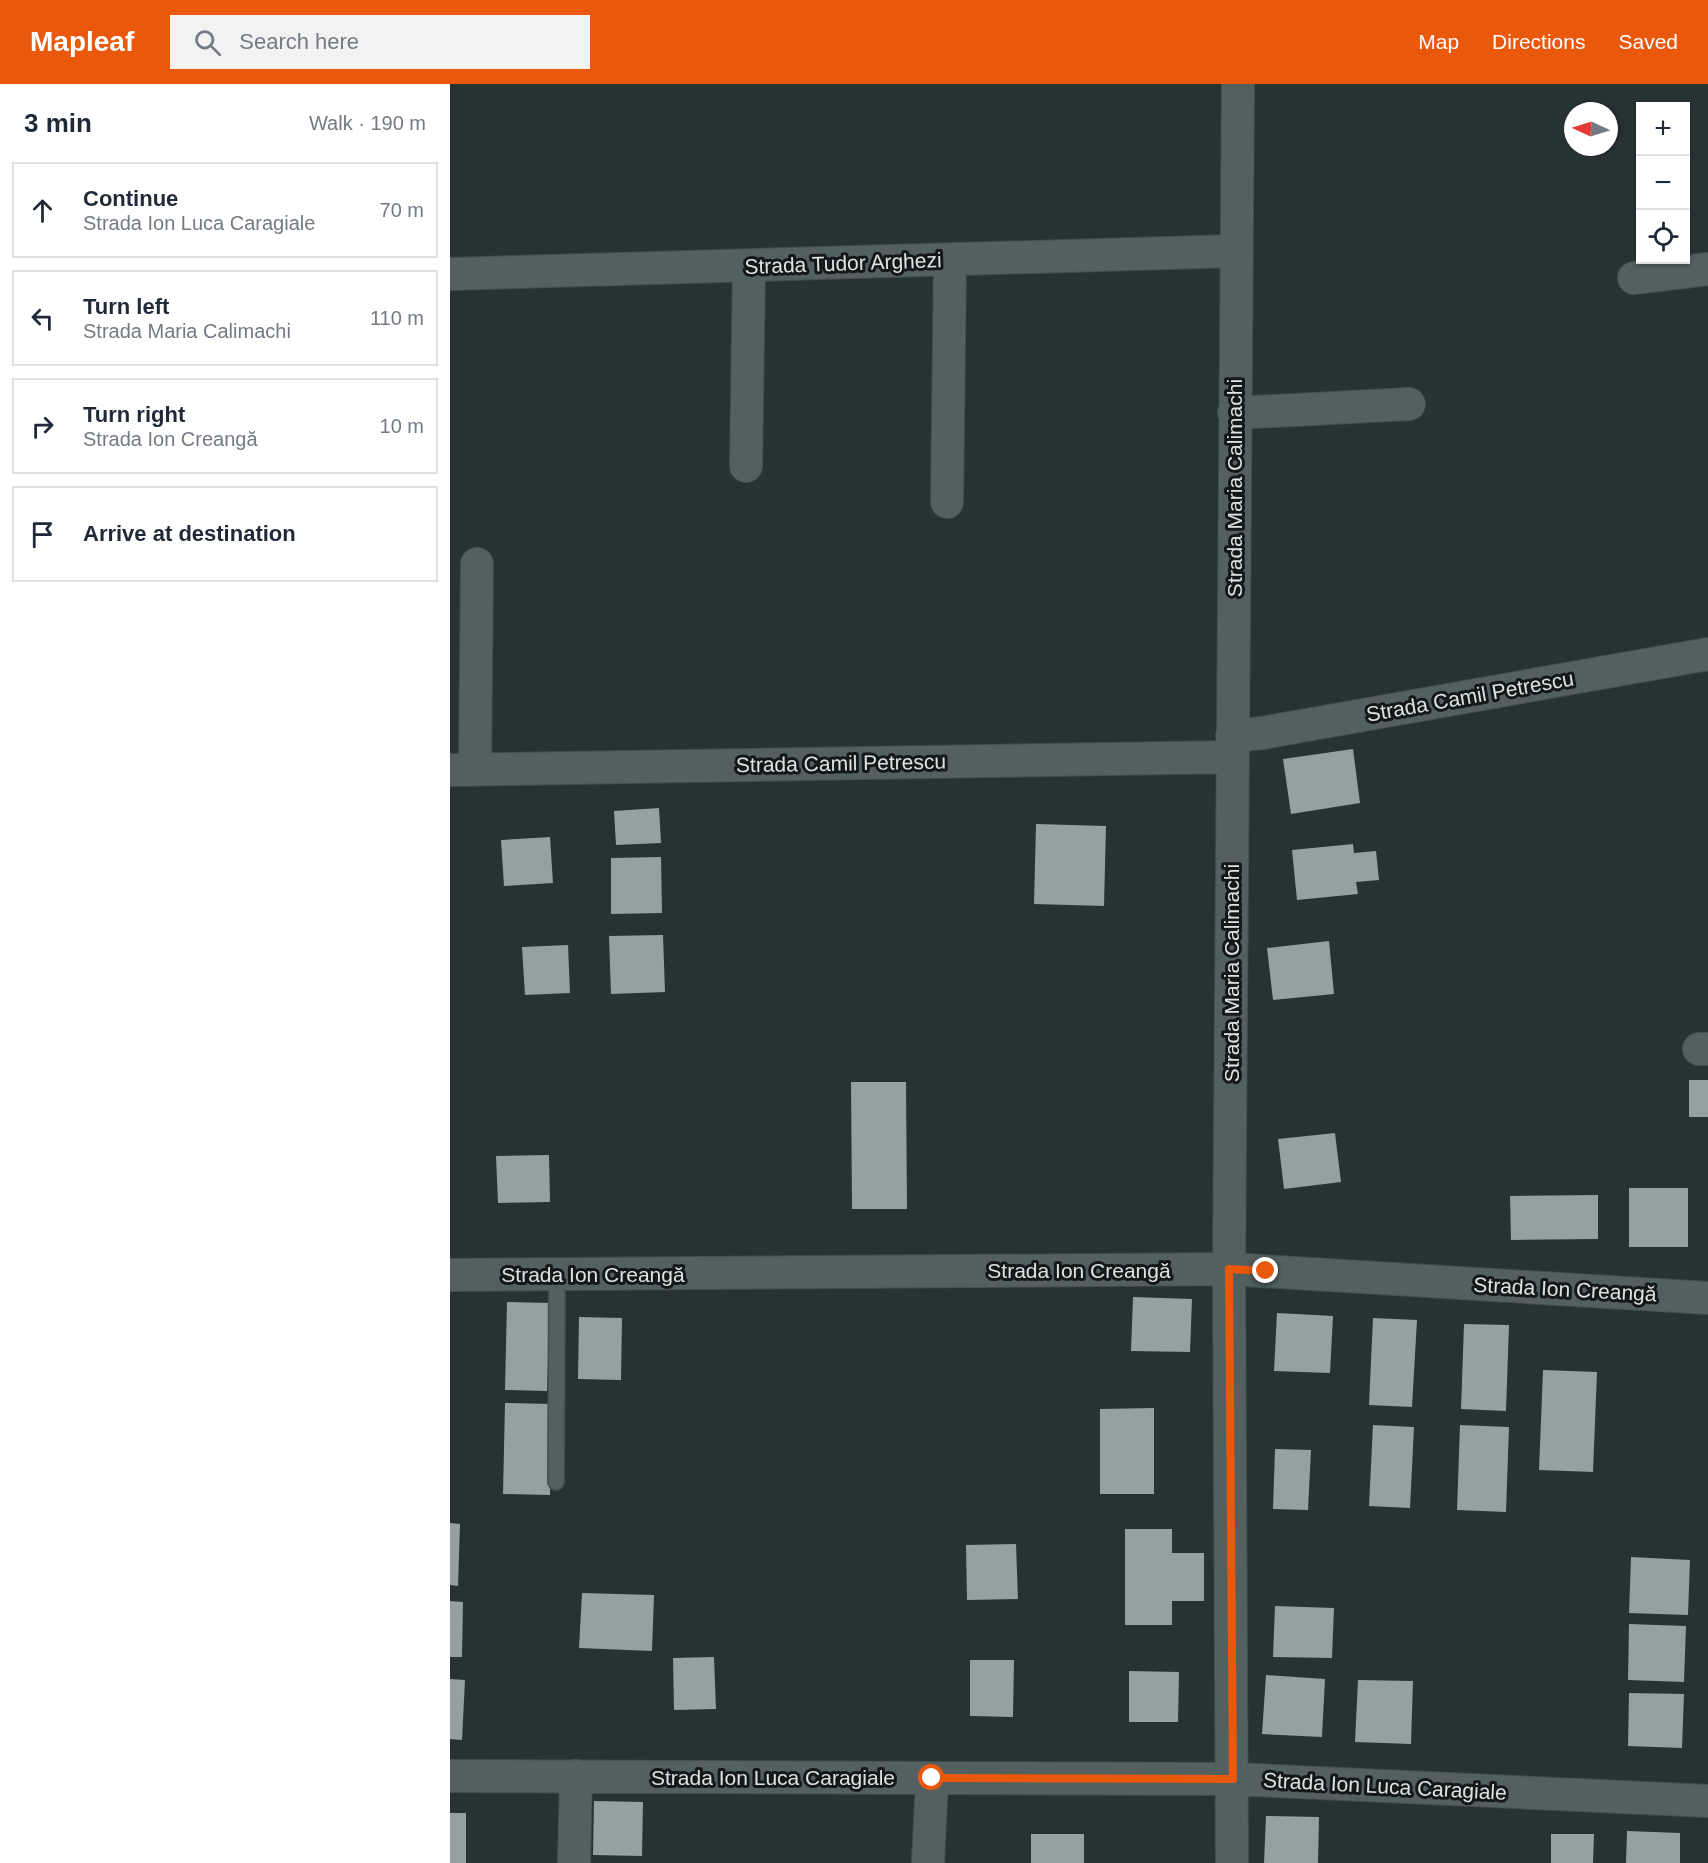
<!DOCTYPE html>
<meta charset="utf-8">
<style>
body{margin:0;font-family:Helvetica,sans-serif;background:#f2f2f3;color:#1f2937}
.controls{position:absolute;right:18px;top:18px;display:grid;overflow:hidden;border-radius:0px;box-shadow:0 2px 4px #0004}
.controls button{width:54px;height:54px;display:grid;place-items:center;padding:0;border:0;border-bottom:2px solid #e0e1e3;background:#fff;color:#1f2937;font:30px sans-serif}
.compass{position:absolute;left:1114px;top:18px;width:54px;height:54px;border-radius:50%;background:#fff;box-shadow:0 2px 4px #0004;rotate:274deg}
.stop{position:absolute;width:18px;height:18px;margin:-14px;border:4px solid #ea580c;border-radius:50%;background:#fff}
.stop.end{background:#ea580c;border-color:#fff;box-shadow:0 2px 6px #0008}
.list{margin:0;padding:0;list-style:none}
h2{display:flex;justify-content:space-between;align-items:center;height:78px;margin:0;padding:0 24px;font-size:26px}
h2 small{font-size:20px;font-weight:400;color:#747a83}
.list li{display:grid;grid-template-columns:39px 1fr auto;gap:18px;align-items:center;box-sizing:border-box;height:96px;margin:0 12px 12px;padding:0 12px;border:2px solid #e0e1e3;border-radius:0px}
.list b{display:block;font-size:22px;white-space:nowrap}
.list p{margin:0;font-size:20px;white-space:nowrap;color:#747a83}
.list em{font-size:20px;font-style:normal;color:#747a83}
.icon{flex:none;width:33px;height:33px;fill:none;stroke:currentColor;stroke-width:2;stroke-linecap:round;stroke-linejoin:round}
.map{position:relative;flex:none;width:1258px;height:1779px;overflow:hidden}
header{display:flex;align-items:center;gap:36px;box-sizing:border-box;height:84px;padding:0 30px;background:#ea580c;color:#fff}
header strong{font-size:28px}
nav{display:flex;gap:33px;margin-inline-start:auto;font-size:21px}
.search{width:420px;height:54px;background:#f2f2f3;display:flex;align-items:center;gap:15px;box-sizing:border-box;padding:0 21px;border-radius:0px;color:#747a83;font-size:22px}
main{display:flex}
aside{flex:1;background:#fff}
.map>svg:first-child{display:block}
</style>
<header>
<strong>Mapleaf</strong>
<div class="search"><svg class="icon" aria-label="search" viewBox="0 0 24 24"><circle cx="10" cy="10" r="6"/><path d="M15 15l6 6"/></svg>Search here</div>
<nav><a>Map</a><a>Directions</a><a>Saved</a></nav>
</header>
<main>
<aside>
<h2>3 min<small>Walk · 190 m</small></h2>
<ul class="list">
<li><svg class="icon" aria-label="ahead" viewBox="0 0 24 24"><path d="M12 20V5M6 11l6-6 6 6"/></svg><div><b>Continue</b><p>Strada Ion Luca Caragiale</p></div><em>70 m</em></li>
<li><svg class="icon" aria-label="left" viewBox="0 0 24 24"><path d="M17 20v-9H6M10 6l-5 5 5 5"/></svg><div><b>Turn left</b><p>Strada Maria Calimachi</p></div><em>110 m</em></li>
<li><svg class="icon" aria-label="right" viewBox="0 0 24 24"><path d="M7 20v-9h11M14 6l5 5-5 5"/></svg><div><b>Turn right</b><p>Strada Ion Creangă</p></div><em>10 m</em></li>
<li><svg class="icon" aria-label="arrive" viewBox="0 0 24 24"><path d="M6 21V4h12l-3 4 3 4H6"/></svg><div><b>Arrive at destination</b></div></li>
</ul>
</aside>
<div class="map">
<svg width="1258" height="1779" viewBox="0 0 1258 1779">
<rect width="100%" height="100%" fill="#273232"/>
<!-- building -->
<path fill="#94a0a1" d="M 903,665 L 910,719 L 841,730 L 833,675 Z
M 209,724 L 211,759 L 166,761 L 164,727 Z
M 586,740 L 656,742 L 654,822 L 584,820 Z
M 100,753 L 103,799 L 54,802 L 51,756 Z
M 903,760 L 904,769 L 926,767 L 929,796 L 906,798 L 908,810 L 847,816 L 842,766 Z
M 211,773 L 212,829 L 161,830 L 161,774 Z
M 213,851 L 215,908 L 161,910 L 159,852 Z
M 879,857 L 884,910 L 823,916 L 817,864 Z
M 118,861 L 120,909 L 75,911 L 72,863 Z
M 1239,996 L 1258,996 L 1258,1033 L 1239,1033 Z
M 401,998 L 456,998 L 457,1125 L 402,1125 Z
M 885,1049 L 891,1098 L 834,1105 L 828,1055 Z
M 99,1071 L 100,1118 L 48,1119 L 46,1072 Z
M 1179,1104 L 1238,1104 L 1238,1163 L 1179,1163 Z
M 1148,1111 L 1148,1155 L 1061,1156 L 1060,1112 Z
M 683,1213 L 742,1215 L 740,1268 L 681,1267 Z
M 57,1218 L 100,1219 L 97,1307 L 55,1306 Z
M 827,1229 L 883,1232 L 880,1289 L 824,1287 Z
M 129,1233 L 172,1234 L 171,1296 L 128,1295 Z
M 923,1234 L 967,1236 L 962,1323 L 919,1321 Z
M 1014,1240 L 1059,1241 L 1056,1327 L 1011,1325 Z
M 1093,1286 L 1147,1288 L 1143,1388 L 1089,1386 Z
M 55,1319 L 102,1320 L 100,1411 L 53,1410 Z
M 704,1324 L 704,1410 L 650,1410 L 650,1325 Z
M 923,1341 L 964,1343 L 960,1424 L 919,1422 Z
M 1010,1341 L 1059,1343 L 1056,1428 L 1007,1426 Z
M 825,1365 L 861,1366 L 858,1426 L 823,1425 Z
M 0,1439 L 10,1440 L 8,1502 L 0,1501 Z
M 675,1445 L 722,1445 L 722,1469 L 754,1469 L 754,1517 L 722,1517 L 722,1541 L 675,1541 Z
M 566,1460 L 568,1515 L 517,1516 L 516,1461 Z
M 1181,1473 L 1240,1476 L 1238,1531 L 1179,1529 Z
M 132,1509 L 204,1511 L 202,1567 L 129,1564 Z
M 0,1517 L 13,1518 L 12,1573 L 0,1573 Z
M 825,1522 L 884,1524 L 882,1574 L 823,1573 Z
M 1179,1540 L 1236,1542 L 1234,1598 L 1178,1596 Z
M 264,1573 L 266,1625 L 224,1626 L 223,1574 Z
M 520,1576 L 564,1576 L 563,1633 L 520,1632 Z
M 679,1587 L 729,1588 L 728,1638 L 679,1638 Z
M 816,1591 L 875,1595 L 872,1653 L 812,1650 Z
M 0,1595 L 15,1596 L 12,1656 L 0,1655 Z
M 908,1596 L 963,1597 L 961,1660 L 905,1658 Z
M 1179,1609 L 1234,1610 L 1232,1664 L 1178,1662 Z
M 144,1717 L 193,1718 L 192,1772 L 143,1771 Z
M 0,1729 L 16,1729 L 16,1779 L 0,1779 Z
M 816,1732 L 869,1733 L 868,1779 L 814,1779 Z
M 1177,1747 L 1230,1749 L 1230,1779 L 1176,1779 Z
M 581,1750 L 634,1750 L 634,1779 L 581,1779 Z
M 1101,1750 L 1144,1750 L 1143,1779 L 1101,1779 Z"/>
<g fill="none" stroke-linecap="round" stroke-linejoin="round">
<!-- service casing -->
<g stroke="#454e4e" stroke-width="18">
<path id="service" d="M 106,1398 L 107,1190"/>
</g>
<!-- minor casing -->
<g stroke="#454e4e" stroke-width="34">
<path id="minor" d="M 0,190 L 785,167
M 1184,194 L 1258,185
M 784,329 L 959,320
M 296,382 L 299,182
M 497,418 L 500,176
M 782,652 L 812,649 L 1258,570
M 25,685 L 27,480
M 0,686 L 782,673
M 1249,965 L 1258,965
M 0,1191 L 779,1185 L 1258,1214
M 0,1692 L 783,1695 L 1258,1717
M 124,1779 L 126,1692
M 478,1779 L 482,1694
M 782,1779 L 779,1185 L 788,0"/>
</g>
<!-- service -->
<use href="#service" stroke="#546060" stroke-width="15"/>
<!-- minor -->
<use href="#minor" stroke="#546060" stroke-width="32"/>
</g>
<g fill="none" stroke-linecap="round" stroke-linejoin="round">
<!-- route -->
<path stroke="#ea580c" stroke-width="8" d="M 482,1694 L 783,1695 L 779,1185 L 816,1187"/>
</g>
<g text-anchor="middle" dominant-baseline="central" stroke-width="6" stroke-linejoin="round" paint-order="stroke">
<!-- street labels -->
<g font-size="21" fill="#dce3e3" stroke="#141819">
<text transform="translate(393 179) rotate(-2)">Strada Tudor Arghezi</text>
<text transform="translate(784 404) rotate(-90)">Strada Maria Calimachi</text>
<text transform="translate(1020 612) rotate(-10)">Strada Camil Petrescu</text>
<text transform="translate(391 679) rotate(-1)">Strada Camil Petrescu</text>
<text transform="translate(781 889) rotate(-90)">Strada Maria Calimachi</text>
<text x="629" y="1186">Strada Ion Creangă</text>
<text x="143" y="1190">Strada Ion Creangă</text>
<text transform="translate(1115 1205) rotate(3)">Strada Ion Creangă</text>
<text x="323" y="1693">Strada Ion Luca Caragiale</text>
<text transform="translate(935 1702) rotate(3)">Strada Ion Luca Caragiale</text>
</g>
</g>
</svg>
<div class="controls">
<button>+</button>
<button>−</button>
<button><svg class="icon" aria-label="locate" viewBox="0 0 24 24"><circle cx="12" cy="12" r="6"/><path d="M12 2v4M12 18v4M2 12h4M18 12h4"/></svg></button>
</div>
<svg class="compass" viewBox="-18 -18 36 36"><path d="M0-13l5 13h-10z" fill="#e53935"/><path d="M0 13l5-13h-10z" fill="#747a83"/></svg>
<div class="stop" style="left:482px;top:1694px"></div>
<div class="stop end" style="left:816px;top:1187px"></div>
</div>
</main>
